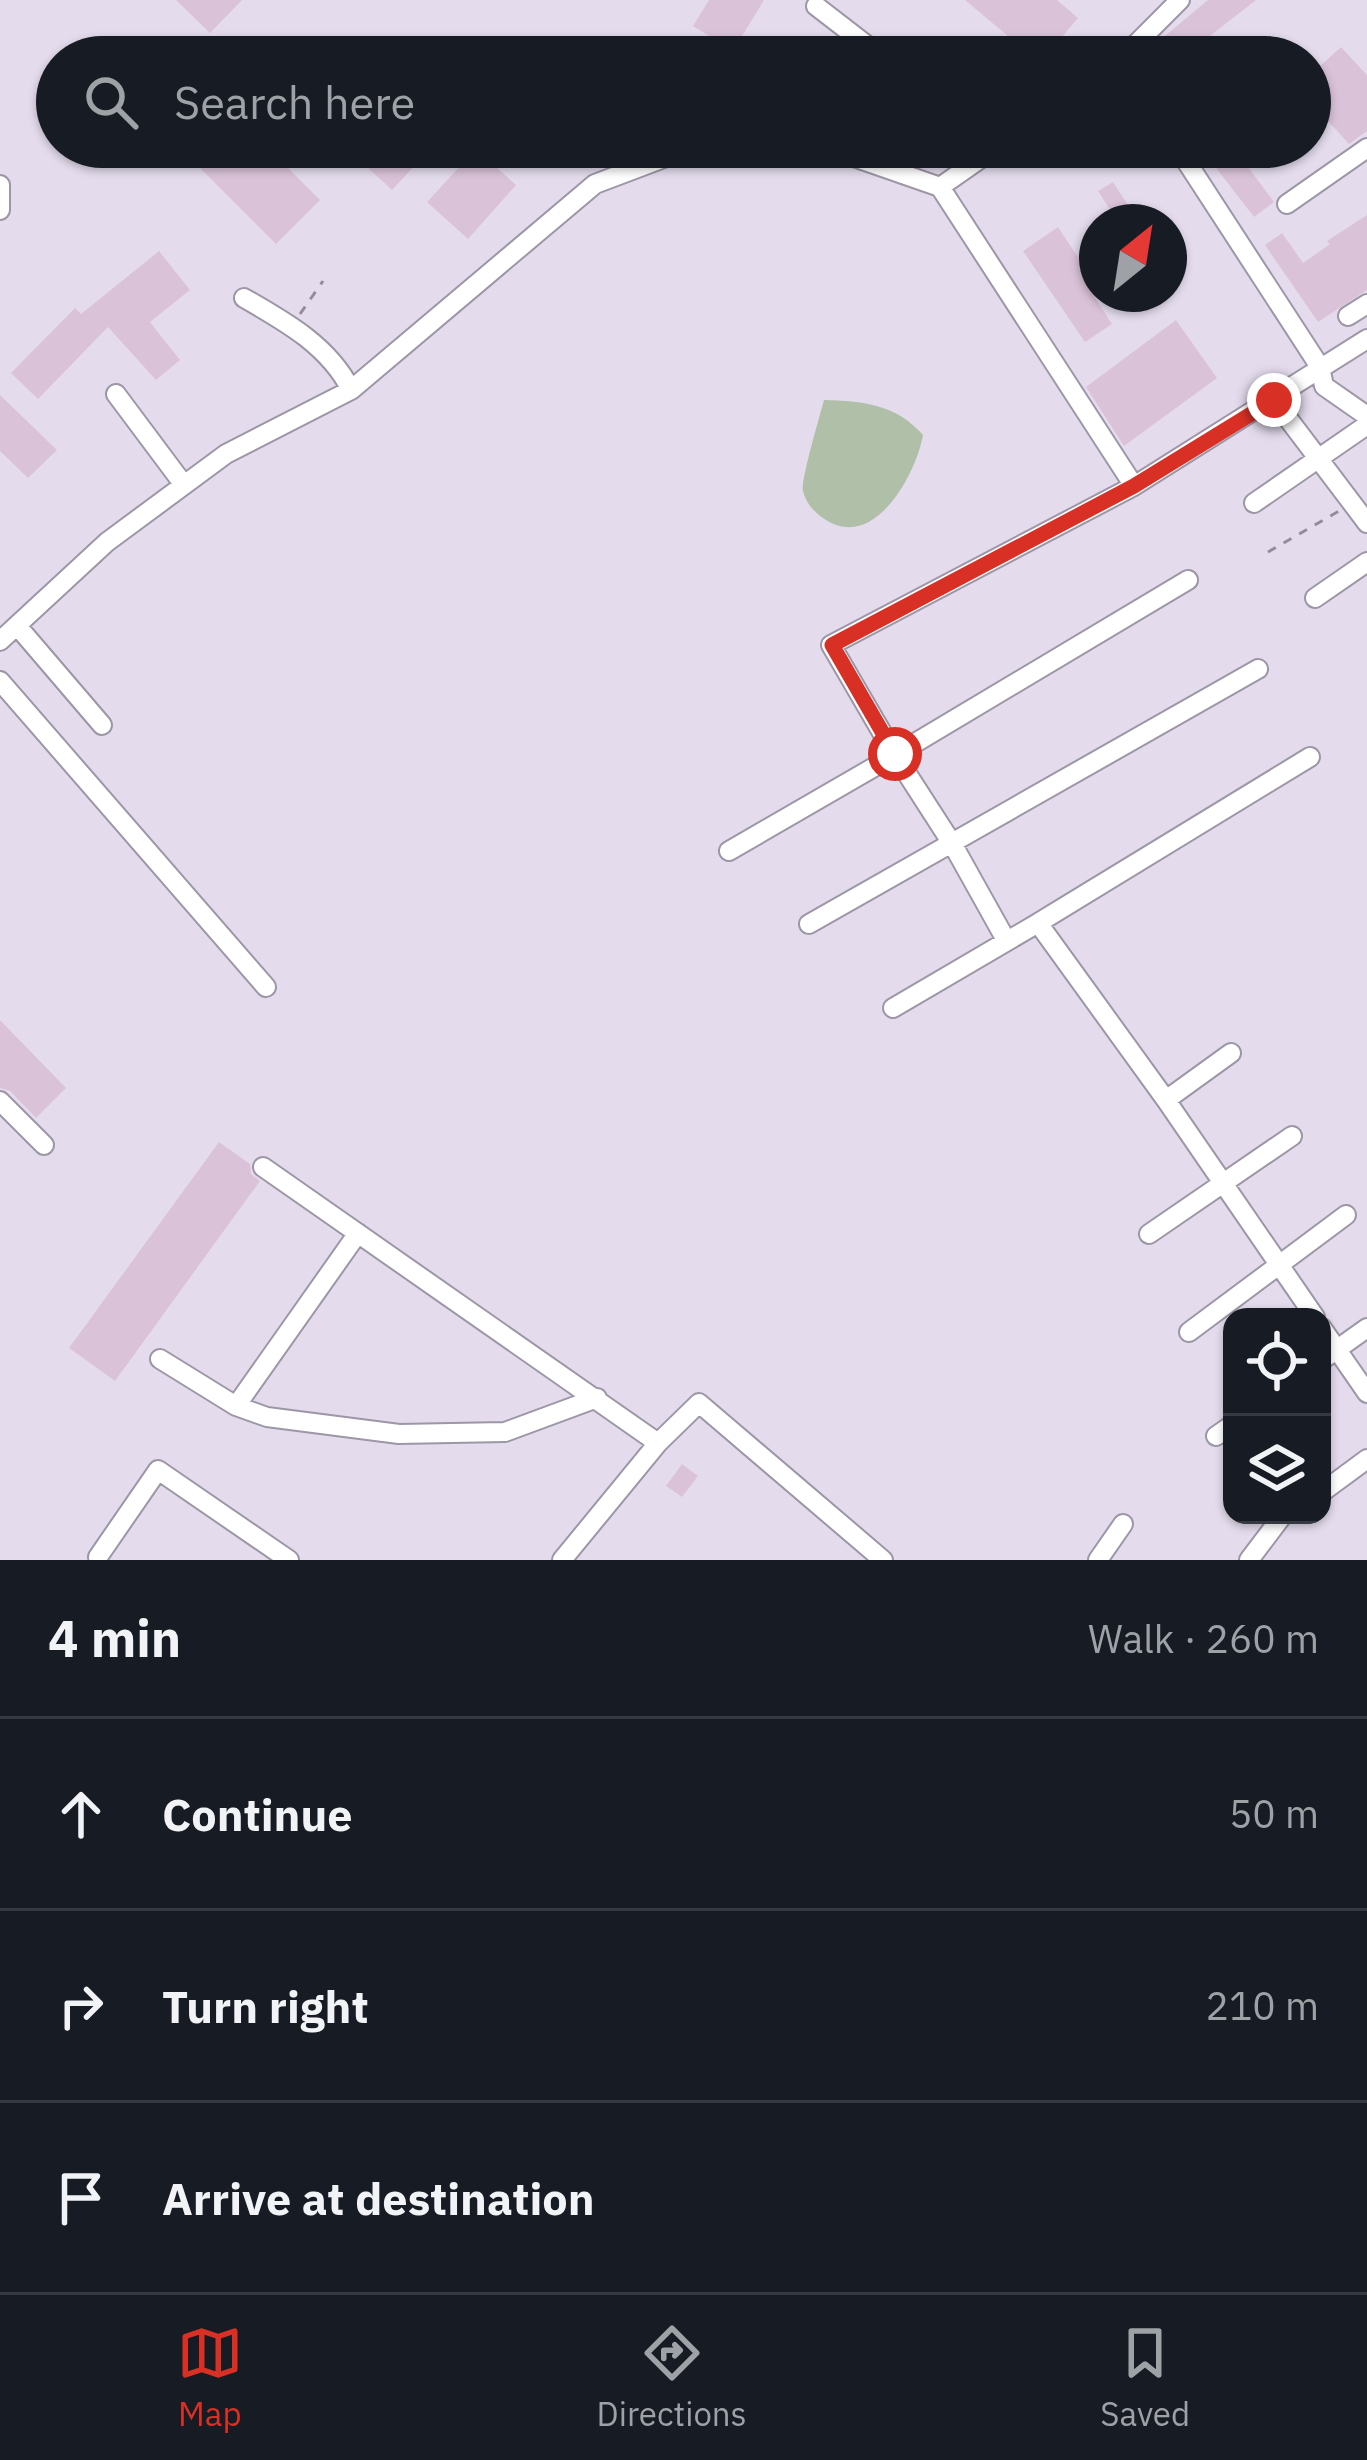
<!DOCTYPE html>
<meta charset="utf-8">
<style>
body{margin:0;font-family:"IBM Plex Sans",sans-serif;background:#242831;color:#f1f3f6}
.controls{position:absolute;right:36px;bottom:36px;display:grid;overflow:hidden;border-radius:24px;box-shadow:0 3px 9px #0004}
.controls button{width:108px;height:108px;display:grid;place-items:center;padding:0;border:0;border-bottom:3px solid #363941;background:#171b24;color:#f1f3f6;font:60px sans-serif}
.compass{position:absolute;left:1079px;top:204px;width:108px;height:108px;border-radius:50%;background:#171b24;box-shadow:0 3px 9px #0004;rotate:30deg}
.stop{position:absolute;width:36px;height:36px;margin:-27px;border:9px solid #d93025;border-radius:50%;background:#fff}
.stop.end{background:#d93025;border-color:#fff;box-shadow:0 3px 12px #0008}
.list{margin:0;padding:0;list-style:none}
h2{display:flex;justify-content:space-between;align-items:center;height:156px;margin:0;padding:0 48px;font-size:51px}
h2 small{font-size:39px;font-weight:400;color:#9ea1a6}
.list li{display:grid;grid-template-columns:78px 1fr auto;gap:36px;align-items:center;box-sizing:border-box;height:192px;padding:0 48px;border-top:3px solid #363941}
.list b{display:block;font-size:45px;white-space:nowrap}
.list em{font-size:39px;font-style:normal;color:#9ea1a6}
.icon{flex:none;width:66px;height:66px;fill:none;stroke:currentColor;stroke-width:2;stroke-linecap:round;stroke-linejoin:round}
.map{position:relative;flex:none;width:1367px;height:1560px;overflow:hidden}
.search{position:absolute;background:#171b24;box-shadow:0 3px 9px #0004;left:36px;right:36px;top:36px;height:132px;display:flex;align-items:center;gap:30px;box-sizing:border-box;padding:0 42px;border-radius:66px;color:#9ea1a6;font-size:45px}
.sheet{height:732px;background:#171b24}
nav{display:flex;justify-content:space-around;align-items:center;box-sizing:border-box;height:168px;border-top:3px solid #363941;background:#171b24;font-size:33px;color:#9ea1a6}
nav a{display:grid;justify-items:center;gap:6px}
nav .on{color:#d93025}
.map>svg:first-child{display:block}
</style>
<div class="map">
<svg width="1367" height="1560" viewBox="0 0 1367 1560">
<rect width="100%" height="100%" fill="#e4dced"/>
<!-- green -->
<path fill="#afbfa8" d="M 824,400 C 862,401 896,404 923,435 C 916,474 875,551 826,520 C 815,513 806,504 803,491 C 800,483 820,415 824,400 Z"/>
<!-- building -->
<path fill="#dac3d9" d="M 176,0 L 242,0 L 210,33 Z
M 709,0 L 764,0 L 733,51 L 693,26 Z
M 965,0 L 1057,0 L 1078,18 L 1045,57 L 1033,57 Z
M 1208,0 L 1256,0 L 1183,57 L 1164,57 L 1154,45 Z
M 1341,47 L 1367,75 L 1367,131 L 1349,144 L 1310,101 L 1310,75 Z
M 194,147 L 267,147 L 320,200 L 276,244 L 186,154 Z
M 362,147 L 432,147 L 392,190 L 356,157 Z
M 1200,147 L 1233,147 L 1274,202 L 1254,217 Z
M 476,149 L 516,185 L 468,239 L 427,202 Z
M 1113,182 L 1139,222 L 1118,222 L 1098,191 Z
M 1367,215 L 1367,290 L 1318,322 L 1265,245 L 1282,233 L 1303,263 L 1330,244 L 1327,241 Z
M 1058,227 L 1097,286 L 1092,293 L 1112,324 L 1085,342 L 1023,251 Z
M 159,251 L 190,290 L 150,322 L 180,360 L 156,380 L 108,327 L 38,399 L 11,373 L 75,308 L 81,314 Z
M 1176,320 L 1217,378 L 1124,446 L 1086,387 Z
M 0,395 L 57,450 L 28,478 L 0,451 Z
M 0,1020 L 66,1088 L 36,1118 L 10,1091 L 0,1088 Z
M 219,1142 L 250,1164 L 251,1174 L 260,1181 L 115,1381 L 69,1348 Z
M 682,1464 L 698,1476 L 682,1497 L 666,1486 Z"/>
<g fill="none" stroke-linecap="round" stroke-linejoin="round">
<!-- minor casing -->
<g stroke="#9d96a6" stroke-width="22">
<path id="minor" d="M 816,6 L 873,50 L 869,57
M 1123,57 L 1180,0
M 825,147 L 940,187 L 1134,486 L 1367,339
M 1177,147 L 1320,367 L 1324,386 L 1367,416
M 0,185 L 0,210
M 940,187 L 997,147
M 1287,204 L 1367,148
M 244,298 C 286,322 329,346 351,390
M 1348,316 L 1367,304
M 116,394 L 184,485
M 1274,400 L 1367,523
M 1254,503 L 1367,425
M 1315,598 L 1367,562
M 19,628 L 102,725
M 0,641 L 107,542 L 226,454 L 351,390 L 595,184 L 693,147
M 0,681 L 266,987
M 729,851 L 895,755 L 831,645 L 1134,486
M 1038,923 L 1310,757
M 809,924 L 1258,669
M 1006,940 L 953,845 L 895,755 L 1188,580
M 893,1008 L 1038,923 L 1166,1100 L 1315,1317
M 1166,1100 L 1231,1053
M 0,1101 L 44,1145
M 263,1167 L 658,1443
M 1149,1234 L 1292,1136
M 1322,1328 L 1367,1393
M 1189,1332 L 1346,1215
M 160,1359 L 236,1406 L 267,1417 L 399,1434 L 505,1432 L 597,1398
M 1322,1360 L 1367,1328
M 236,1406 L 358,1233
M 1216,1436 L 1232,1425
M 1325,1490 L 1367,1459
M 98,1557 L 158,1470 L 289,1560
M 562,1560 L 658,1443 L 699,1403 L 883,1560
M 1098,1560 L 1123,1524
M 1249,1560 L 1283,1515"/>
</g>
<!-- path -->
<path stroke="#938d99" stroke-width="3" stroke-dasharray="9 9" stroke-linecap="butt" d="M 300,314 L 323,281
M 1268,552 L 1339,511"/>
<!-- minor -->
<use href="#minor" stroke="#fff" stroke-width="18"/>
</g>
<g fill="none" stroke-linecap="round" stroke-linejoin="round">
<!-- route -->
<path stroke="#d93025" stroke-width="15" d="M 895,754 L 832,645 L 1134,486 L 1274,400"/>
</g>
</svg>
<div class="controls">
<button><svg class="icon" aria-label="locate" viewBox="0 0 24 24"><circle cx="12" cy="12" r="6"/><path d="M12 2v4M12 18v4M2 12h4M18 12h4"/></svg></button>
<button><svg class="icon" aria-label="layers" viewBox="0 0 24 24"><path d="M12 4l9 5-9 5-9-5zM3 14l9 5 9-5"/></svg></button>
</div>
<svg class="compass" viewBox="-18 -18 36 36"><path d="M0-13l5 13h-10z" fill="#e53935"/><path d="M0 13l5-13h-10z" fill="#9ea1a6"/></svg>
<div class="stop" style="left:895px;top:754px"></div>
<div class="stop end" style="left:1274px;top:400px"></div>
<div class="search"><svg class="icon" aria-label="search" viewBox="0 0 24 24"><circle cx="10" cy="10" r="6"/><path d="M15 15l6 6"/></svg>Search here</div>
</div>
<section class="sheet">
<h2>4 min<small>Walk · 260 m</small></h2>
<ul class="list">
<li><svg class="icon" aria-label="ahead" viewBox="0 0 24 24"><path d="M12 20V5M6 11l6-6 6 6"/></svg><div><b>Continue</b></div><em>50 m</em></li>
<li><svg class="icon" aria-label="right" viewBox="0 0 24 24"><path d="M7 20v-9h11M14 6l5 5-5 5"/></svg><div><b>Turn right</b></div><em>210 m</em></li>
<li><svg class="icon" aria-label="arrive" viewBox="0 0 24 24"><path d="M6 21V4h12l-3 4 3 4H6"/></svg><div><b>Arrive at destination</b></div></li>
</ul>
</section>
<nav>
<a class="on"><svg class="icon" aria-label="map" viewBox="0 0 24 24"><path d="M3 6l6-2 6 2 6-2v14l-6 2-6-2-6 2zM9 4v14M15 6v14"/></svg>Map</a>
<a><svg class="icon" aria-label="directions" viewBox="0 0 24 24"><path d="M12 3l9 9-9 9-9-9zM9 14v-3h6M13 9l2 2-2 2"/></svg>Directions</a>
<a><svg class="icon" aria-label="saved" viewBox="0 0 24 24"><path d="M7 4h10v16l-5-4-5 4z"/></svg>Saved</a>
</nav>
